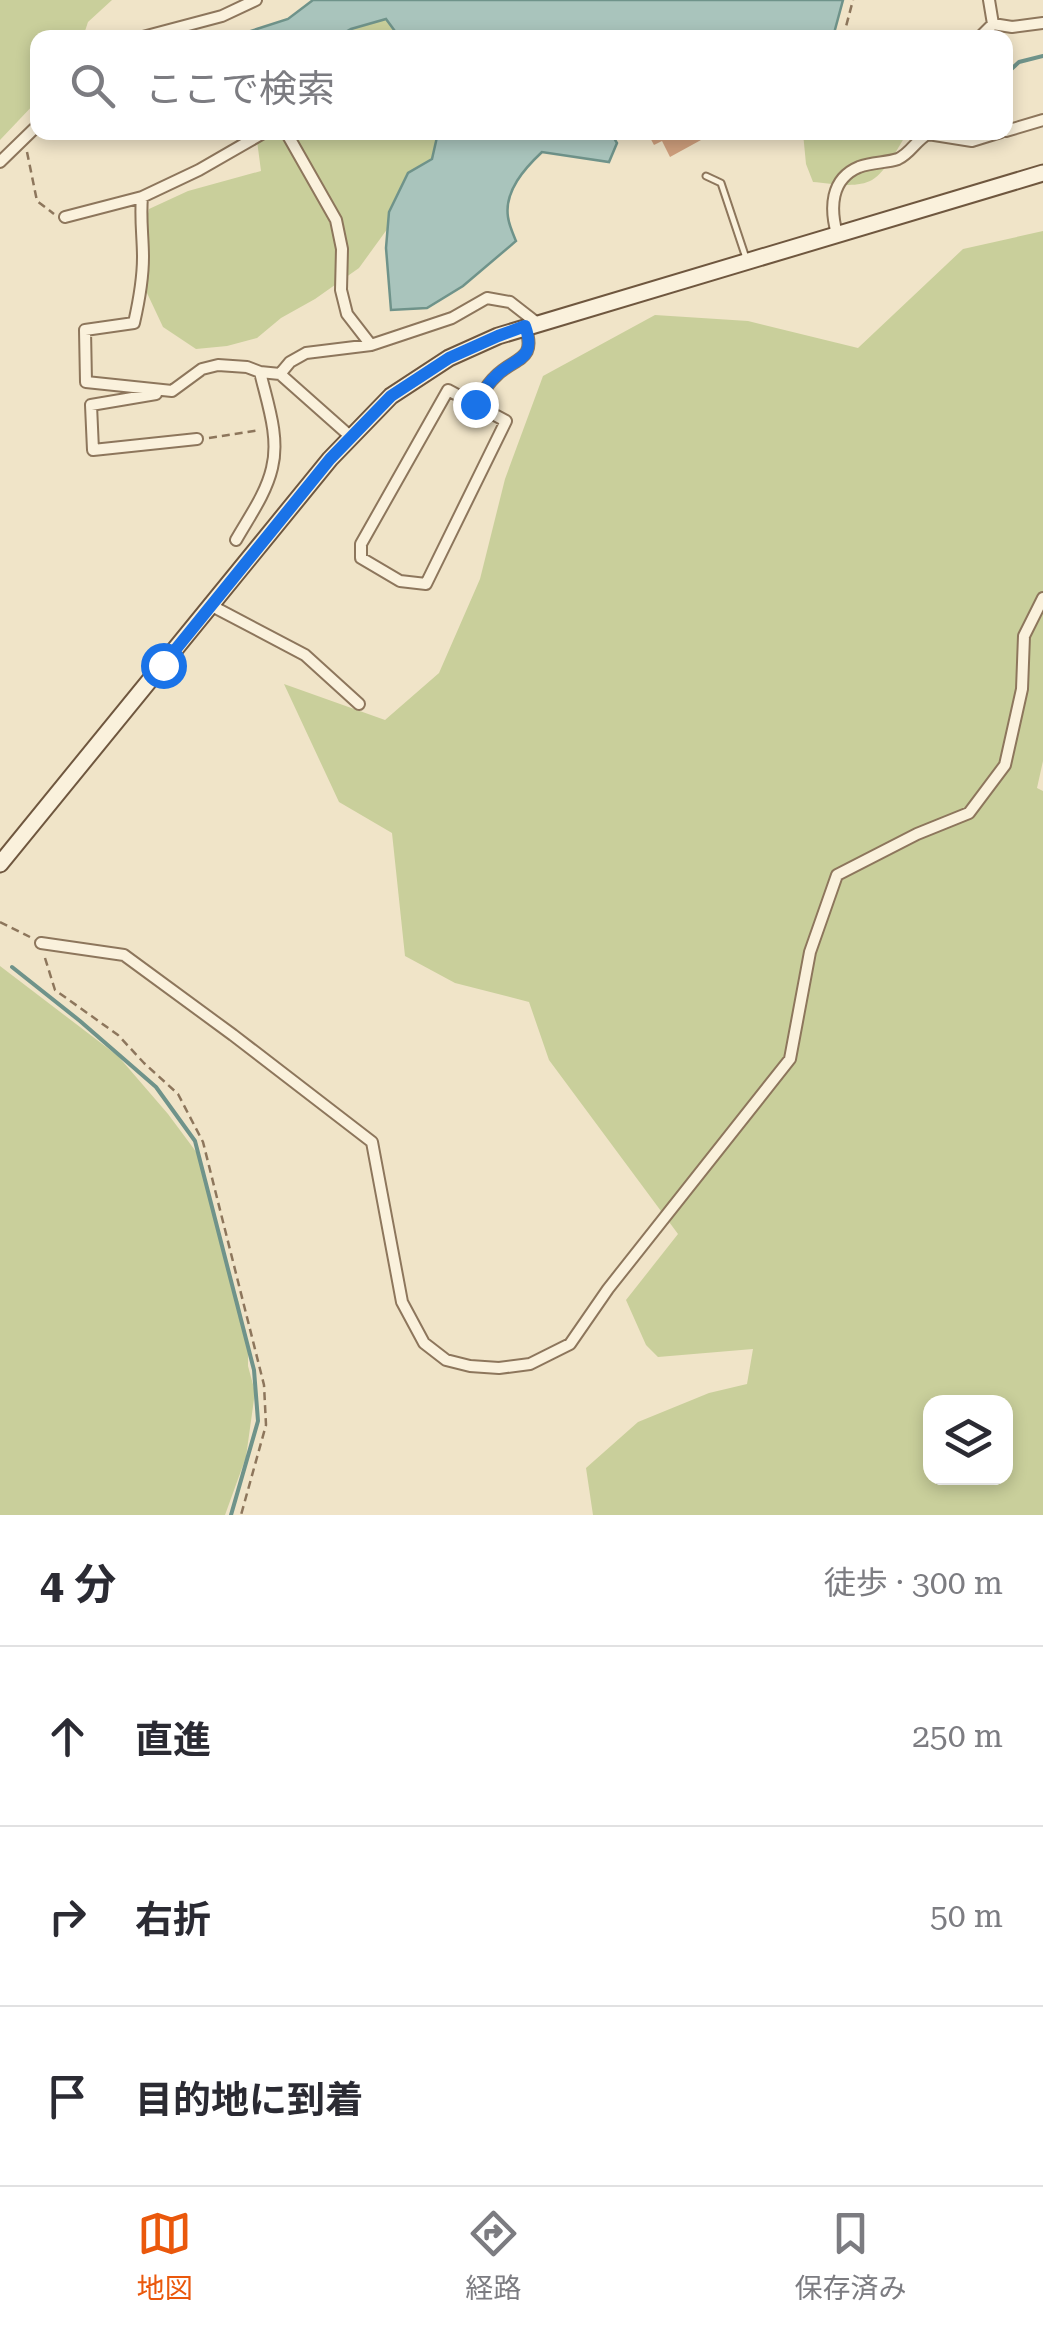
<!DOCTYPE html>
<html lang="ja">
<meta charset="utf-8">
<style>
body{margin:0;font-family:"Roboto Serif","Noto Sans JP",serif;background:#f2f2f3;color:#2b2b33}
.controls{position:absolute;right:30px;bottom:30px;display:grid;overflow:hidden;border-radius:20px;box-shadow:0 5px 15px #0003}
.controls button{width:90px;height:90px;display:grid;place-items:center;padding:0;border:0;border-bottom:2px solid #e1e1e2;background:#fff;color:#2b2b33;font:50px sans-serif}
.stop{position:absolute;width:30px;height:30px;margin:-22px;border:8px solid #1a73e8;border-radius:50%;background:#fff}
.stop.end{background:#1a73e8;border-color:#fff;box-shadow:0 2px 10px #0008}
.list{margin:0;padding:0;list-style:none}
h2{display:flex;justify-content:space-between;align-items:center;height:130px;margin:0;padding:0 40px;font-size:42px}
h2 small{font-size:32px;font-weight:400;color:#7c7c81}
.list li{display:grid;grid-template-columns:65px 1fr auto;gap:30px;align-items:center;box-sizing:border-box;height:180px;padding:0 40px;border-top:2px solid #e1e1e2}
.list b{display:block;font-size:38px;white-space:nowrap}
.list em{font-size:32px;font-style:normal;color:#7c7c81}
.icon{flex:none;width:55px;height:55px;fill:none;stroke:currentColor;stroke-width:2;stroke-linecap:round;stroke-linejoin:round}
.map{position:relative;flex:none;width:1043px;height:1515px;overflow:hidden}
.search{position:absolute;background:#fff;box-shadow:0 5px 15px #0003;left:30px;right:30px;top:30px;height:110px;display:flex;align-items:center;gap:25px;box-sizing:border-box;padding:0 35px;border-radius:20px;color:#7c7c81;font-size:38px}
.sheet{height:670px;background:#fff}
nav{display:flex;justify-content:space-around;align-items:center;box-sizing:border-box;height:140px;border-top:2px solid #e1e1e2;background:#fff;font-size:28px;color:#7c7c81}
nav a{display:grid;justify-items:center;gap:5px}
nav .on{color:#ea580c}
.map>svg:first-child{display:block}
</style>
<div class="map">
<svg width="1043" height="1515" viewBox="0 0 1043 1515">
<rect width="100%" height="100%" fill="#f0e4c8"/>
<!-- green -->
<path fill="#c9cf9b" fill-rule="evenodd" d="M 0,0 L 112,0 L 88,22 L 83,37 L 38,38 L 37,101 L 0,140 Z
M 386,19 L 400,37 L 337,38 L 351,29 Z
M 256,133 L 436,133 L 437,137 L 432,159 L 389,212 L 388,228 L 359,268 L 315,299 L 281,318 L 257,338 L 227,346 L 196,349 L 163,327 L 147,293 L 139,255 L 149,209 L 188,191 L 261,171 Z
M 803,133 L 907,133 C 899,146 886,172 872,180 C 856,189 830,183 813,182 L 806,164 Z
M 1043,231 L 1043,761 L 1037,788 L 1043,791 L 1043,1515 L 593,1515 L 586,1468 L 638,1422 L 709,1393 L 747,1384 L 753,1349 L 658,1357 L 646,1345 L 626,1300 L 678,1234 L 549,1060 L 529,1002 L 455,983 L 405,956 L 392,833 L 339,802 L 284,684 L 385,720 L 439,673 L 480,579 L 505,479 L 543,376 L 655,315 L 748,321 L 858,348 L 963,249 ZM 930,1402 L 1006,1402 L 1006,1478 L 930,1478 Z
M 0,966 L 118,1056 L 168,1114 L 197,1153 L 223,1255 L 239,1303 L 248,1348 L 248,1366 L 255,1392 L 246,1457 L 225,1515 L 0,1515 Z"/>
<!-- water -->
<path fill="#a9c4bc" stroke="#6f938a" stroke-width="2.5" d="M 313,0 L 843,0 L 833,37 L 400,38 L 386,19 L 351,29 L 337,37 L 232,37 L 288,19 Z
M 436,133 L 611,133 L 617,143 L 609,162 L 542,152 C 525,168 504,191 508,217 C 509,225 513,234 516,241 L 463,286 L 427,308 L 391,310 L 386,248 L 389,212 L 408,173 L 432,159 L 437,137 Z"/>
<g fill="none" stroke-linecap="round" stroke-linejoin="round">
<!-- stream -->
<path stroke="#6f938a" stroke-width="4" d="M 1006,74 L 1019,62 L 1043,56
M 855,132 L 867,135 L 874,132
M 12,967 L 80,1021 L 156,1087 L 195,1141 L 254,1370 L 258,1421 L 231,1515"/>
</g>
<!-- building -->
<path fill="#cf9f7d" d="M 647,132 L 697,132 L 701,140 L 670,157 L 662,141 L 654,145 Z"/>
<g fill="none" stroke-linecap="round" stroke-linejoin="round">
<!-- lane casing -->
<g stroke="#8d765c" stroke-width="9">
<path id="lane" d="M 706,176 L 721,183 L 746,258"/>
</g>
<!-- street casing -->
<g stroke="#8d765c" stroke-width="14">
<path id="street" d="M 989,0 L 993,24
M 993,24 L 1012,27 L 1043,23
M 139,38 L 222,16 L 256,0
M 979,38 L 993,24
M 1006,131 L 1043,120
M 286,132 L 336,220 L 342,249 L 341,290 L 347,314 L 371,345
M 0,162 L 38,125
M 142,197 C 140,218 143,237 143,257 C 143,280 139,301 134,323 L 85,330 L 86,382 L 172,391 L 202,369 L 218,365 L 247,367 L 260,372 L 280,374 L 351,437
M 65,217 L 142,197 L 199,170 L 265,132
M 837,234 C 830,209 830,179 859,167 C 872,162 886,163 898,159 C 911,153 916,140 928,134 L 972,141 L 1001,132
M 280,374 L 290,362 L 306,353 L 371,345 L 452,318 L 487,298 L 510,302 L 537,323
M 448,390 L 506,421 L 426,584 L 400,581 L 361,558 L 361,544 Z
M 156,394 L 91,405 L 93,450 L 197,439
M 475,405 C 481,396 487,384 495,377 C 513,357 538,362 525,327
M 236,540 C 249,517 266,494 272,468 C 280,437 267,402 260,372
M 212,606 L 305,655 L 359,704
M 41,943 L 124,955 L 233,1035 L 372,1142 L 402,1302 L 424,1343 L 446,1360 L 470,1366 L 499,1368 L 530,1364 L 570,1344 L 608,1289 L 790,1059 L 810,952 L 837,875 L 917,834 L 969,813 L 1005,765 L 1022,689 L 1024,636 L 1043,598"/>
</g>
<!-- secondary casing -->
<g stroke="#6f573f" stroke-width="19">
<path id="secondary" d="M 0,864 L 330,459 L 391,396 L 449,358 L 498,336 L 1043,173"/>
</g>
<!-- path -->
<path stroke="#8d765c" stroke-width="2.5" stroke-dasharray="8 5" stroke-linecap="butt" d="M 843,38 L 853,0
M 27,152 L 37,201 L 54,214
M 209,438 L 260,430
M 0,922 L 30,937
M 45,958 L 55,990 L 118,1035 L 144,1063 L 178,1094 L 203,1142 L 264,1385 L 266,1425 L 241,1515"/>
<!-- lane -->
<use href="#lane" stroke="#faf1dc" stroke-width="5"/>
<!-- street -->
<use href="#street" stroke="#faf1dc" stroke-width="10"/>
<!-- secondary -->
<use href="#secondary" stroke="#faf1dc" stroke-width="15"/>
</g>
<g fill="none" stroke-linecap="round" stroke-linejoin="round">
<!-- route -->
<path stroke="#1a73e8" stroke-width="12" d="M 163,665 L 330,459 L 391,396 L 449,358 L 498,336 L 525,326 C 538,362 513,357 495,377 C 487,384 481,396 475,404"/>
</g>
</svg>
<div class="controls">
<button><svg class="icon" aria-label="layers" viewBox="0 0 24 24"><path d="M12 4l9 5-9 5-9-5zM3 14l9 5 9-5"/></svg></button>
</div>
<div class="stop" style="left:163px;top:665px"></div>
<div class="stop end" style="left:475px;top:404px"></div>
<div class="search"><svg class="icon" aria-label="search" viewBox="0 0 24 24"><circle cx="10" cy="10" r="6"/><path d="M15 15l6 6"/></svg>ここで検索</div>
</div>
<section class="sheet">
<h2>4 分<small>徒歩 · 300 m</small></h2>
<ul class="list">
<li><svg class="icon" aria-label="ahead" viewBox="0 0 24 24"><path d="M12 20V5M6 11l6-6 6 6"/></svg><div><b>直進</b></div><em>250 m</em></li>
<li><svg class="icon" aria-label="right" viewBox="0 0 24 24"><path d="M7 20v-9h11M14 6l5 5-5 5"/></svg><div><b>右折</b></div><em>50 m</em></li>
<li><svg class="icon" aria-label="arrive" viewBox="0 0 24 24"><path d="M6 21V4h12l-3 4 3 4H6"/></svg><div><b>目的地に到着</b></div></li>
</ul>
</section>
<nav>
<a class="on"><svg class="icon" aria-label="map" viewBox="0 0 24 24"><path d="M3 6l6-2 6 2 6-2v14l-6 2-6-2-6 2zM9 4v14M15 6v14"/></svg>地図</a>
<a><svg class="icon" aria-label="directions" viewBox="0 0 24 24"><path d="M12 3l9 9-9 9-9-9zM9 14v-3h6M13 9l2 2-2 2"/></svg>経路</a>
<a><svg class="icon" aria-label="saved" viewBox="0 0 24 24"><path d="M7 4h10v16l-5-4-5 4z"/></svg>保存済み</a>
</nav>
